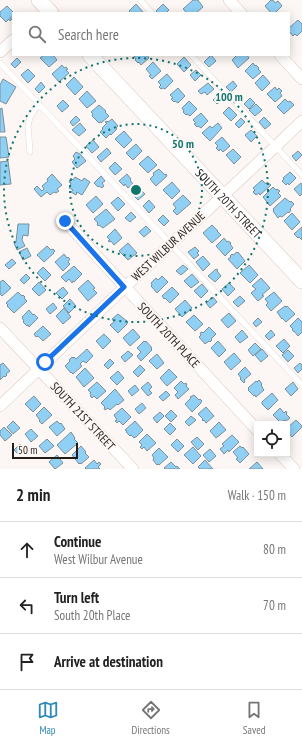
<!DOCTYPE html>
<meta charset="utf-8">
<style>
body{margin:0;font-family:"PT Sans Narrow",sans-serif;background:#f6f6f6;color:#222}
.controls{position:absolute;right:12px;bottom:12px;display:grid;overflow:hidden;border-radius:0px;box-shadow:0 2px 10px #0003}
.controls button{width:36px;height:36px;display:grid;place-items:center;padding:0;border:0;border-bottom:1px solid #e0e0e0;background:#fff;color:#222;font:20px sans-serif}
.scale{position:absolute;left:12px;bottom:10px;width:66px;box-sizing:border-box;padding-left:4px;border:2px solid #251c18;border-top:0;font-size:11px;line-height:14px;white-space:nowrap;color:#251c18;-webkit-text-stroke:3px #fcf7f4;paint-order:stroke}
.stop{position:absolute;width:12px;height:12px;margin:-9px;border:3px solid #1a73e8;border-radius:50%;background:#fff}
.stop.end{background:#1a73e8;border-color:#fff;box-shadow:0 1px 4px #0008}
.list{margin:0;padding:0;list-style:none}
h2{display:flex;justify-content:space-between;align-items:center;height:52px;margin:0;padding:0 16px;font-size:17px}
h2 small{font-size:13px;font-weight:400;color:#767676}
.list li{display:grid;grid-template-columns:26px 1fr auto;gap:12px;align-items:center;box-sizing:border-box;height:56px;padding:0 16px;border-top:1px solid #e0e0e0}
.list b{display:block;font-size:15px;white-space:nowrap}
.list p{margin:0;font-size:13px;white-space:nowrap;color:#767676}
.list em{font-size:13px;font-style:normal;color:#767676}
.icon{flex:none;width:22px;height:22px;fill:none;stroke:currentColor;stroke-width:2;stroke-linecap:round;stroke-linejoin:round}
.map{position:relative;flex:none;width:302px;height:469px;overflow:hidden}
.search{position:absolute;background:#fff;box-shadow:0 2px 10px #0003;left:12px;right:12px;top:12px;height:44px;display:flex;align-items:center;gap:10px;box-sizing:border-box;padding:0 14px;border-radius:0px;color:#767676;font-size:15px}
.sheet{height:220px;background:#fff}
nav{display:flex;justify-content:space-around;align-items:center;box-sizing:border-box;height:56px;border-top:1px solid #e0e0e0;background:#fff;font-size:11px;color:#767676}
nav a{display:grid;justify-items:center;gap:2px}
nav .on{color:#2f8ab7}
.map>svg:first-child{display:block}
</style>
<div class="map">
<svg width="302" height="469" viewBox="0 0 302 469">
<rect width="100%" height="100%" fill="#fcf7f4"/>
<!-- building -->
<path fill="#91d0f5" stroke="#7a8f9c" d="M 193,0 L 198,0 L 203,7 L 196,13 L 187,13 L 183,9 Z
M 271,0 L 273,0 L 275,3 L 278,1 L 282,6 L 275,13 L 271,13 L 265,6 Z
M 136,4 L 144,13 L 131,13 L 129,11 Z
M 163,4 L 169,10 L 166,13 L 158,13 L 156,11 Z
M 7,6 L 14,13 L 13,16 L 10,18 L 12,19 L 10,21 L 9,19 L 6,22 L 0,16 L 0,12 Z
M 298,20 L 302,24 L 302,31 L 297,36 L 295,34 L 293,36 L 289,31 L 289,28 Z
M 44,55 L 53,55 L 57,60 L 49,67 L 40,58 Z
M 135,55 L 147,55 L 149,58 L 141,65 L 139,62 L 138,63 L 135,60 L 136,59 L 134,56 Z
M 211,55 L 216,61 L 209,67 L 204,62 Z
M 237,55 L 247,55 L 249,58 L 238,68 L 232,60 Z
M 184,57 L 191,65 L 184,72 L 177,64 Z
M 17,58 L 21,62 L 15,68 L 11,64 Z
M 153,62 L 161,71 L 152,79 L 149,76 L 151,75 L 146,69 Z
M 253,63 L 255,66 L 256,65 L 259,68 L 258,69 L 261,72 L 253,79 L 245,71 Z
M 62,65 L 64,68 L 66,67 L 68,69 L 66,70 L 69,73 L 59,82 L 52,74 Z
M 28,69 L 35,76 L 28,83 L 21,75 Z
M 196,70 L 201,75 L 195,81 L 190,75 Z
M 167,74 L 173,81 L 165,89 L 163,88 L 161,89 L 159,87 L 161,85 L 158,82 Z
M 263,75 L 270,83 L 262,91 L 255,83 Z
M 74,77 L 83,87 L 75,95 L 66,85 Z
M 3,79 L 16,87 L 6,104 L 0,101 L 0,85 Z
M 233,81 L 237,86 L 231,92 L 226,87 Z
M 41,82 L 45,87 L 39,93 L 35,89 Z
M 208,83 L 214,89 L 207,95 L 205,92 L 201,94 L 198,91 Z
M 275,87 L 277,90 L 279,88 L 282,91 L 280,93 L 282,96 L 275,102 L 267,94 Z
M 178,88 L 185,96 L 178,103 L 175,101 L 174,102 L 171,99 L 173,98 L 170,95 Z
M 87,91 L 96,101 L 87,108 L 79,99 Z
M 219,94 L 223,99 L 217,104 L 213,100 Z
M 250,98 L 255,103 L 249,109 L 244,104 Z
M 285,99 L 288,102 L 290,101 L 294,105 L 284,114 L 277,107 Z
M 63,100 L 69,106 L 62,112 L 57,106 Z
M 189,101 L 197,109 L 190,116 L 187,114 L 186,115 L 183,112 L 184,111 L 182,108 Z
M 256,104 L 262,110 L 255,116 L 249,110 Z
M 99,105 L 106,111 L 105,112 L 109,116 L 101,123 L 101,122 L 99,123 L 92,116 L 93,114 L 91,112 Z
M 229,107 L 237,115 L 231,121 L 223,113 Z
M 2,108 L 5,132 L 0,132 L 0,109 Z
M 201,113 L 208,121 L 201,128 L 198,126 L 197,127 L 194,124 L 196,123 L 193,120 Z
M 76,116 L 80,120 L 73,126 L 70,122 Z
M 264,117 L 271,124 L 265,129 L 259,122 Z
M 241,118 L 245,122 L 239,128 L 235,124 Z
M 112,119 L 118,126 L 116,128 L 117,129 L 111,135 L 110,134 L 106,138 L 100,132 L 103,129 L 102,128 L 107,123 L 105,122 L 107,121 L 108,122 Z
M 80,123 L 86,130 L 79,136 L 72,130 Z
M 218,123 L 222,128 L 210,141 L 202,133 L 210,126 L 212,128 Z
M 251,130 L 257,136 L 251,142 L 245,135 Z
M 124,131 L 132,140 L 124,148 L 115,139 Z
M 0,137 L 6,137 L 9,157 L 0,158 Z
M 222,137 L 230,146 L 223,152 L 220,149 L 219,151 L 216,148 L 218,146 L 215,143 Z
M 93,140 L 99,147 L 92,153 L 86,146 Z
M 136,144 L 142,151 L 133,160 L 126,153 Z
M 107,148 L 111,153 L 101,162 L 97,157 Z
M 233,149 L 241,157 L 234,164 L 226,155 Z
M 298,151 L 302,155 L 296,161 L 292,156 Z
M 76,152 L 80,154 L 86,161 L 77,168 L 72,162 L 75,159 L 73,156 Z
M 148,156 L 157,165 L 148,173 L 139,164 Z
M 8,161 L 11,184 L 0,185 L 0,162 Z
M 115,162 L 122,169 L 115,175 L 109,168 Z
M 159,169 L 165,175 L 166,174 L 167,176 L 156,186 L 150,179 L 154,175 L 153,173 Z
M 290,172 L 296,178 L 289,185 L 288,183 L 286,185 L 282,181 L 284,179 L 283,178 Z
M 52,174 L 62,185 L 57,189 L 59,191 L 56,193 L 54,192 L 50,195 L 47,192 L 41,197 L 34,189 L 37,186 L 42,191 L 44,189 L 42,186 L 48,181 L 47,179 Z
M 127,174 L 131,179 L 130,180 L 133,184 L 128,188 L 125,184 L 124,186 L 119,181 Z
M 101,176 L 105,181 L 102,183 L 104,186 L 102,188 L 99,186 L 98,187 L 94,183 Z
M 75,177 L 82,181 L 84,178 L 90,182 L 82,195 L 77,192 L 76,195 L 71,192 L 73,190 L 69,188 L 71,183 L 69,182 L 71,178 L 73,180 Z
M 262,180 L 266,184 L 267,182 L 271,185 L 260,195 L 259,193 L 256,195 L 253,192 L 255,190 L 253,188 Z
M 172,182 L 180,191 L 172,199 L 163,190 Z
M 301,183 L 302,185 L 302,194 L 300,196 L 294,189 Z
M 273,187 L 276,190 L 277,189 L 280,191 L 278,193 L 281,196 L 270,206 L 263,197 Z
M 141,190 L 145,194 L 138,200 L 134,196 Z
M 183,195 L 191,203 L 177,215 L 173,211 L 176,208 L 173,204 Z
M 96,196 L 103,204 L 93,213 L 86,205 Z
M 118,197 L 125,204 L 118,211 L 111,203 Z
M 285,198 L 290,202 L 291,201 L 294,204 L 290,209 L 291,210 L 289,213 L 288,212 L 282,217 L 280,216 L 278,218 L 273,211 L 274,210 L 273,209 Z
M 149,200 L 155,207 L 149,213 L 143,206 Z
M 106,209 L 115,219 L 103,228 L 99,225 L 98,226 L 97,224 L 98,223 L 94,219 Z
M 131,212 L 136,217 L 130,222 L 125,218 Z
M 292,213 L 300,222 L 292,230 L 284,221 Z
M 163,215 L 169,221 L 164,226 L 158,220 Z
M 18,224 L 29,224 L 28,236 L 23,235 L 22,240 L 25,246 L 17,250 L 14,243 L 16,242 Z
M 212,225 L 218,231 L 217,231 L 221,235 L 212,243 L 203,233 Z
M 146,226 L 151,231 L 144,237 L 139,232 Z
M 302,227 L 302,240 L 299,237 L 298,238 L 294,234 Z
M 115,229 L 122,238 L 114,245 L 111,241 L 110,242 L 108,241 L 110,240 L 107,237 Z
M 224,238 L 227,242 L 228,241 L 231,243 L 230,244 L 233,248 L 225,256 L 216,246 Z
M 128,243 L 137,253 L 128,260 L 119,251 Z
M 47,246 L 51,250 L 53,249 L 55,251 L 53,253 L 54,253 L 44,262 L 37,255 Z
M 195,247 L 199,251 L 197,253 L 199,255 L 194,259 L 188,252 Z
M 27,248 L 31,256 L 23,260 L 19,252 Z
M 237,252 L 238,253 L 238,252 L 245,261 L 237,269 L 228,259 L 231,257 L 230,256 L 232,254 L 233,255 Z
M 64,254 L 67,258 L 68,257 L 70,259 L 68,262 L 70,264 L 63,271 L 55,262 Z
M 203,256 L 210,264 L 203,271 L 196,262 Z
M 12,259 L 16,263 L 9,269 L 5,265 Z
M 183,265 L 188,269 L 181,275 L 176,271 Z
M 249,265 L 258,275 L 250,283 L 240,273 Z
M 74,266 L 82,274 L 74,282 L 73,281 L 72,283 L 69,279 L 66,282 L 61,277 Z
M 43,267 L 51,275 L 45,281 L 37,273 Z
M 216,269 L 218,270 L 217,271 L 221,276 L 215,282 L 208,276 Z
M 26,274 L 30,278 L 24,284 L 20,280 Z
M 192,274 L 199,282 L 191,288 L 184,281 Z
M 162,276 L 168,282 L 157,293 L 151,286 L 152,285 L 151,283 L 156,278 L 158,280 Z
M 261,278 L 270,288 L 262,295 L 264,296 L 258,301 L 251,293 L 256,289 L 252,286 Z
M 3,280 L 11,288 L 2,296 L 0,294 L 0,282 Z
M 88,280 L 95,288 L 93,289 L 97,293 L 88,301 L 78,289 Z
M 39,282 L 46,290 L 39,296 L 32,289 Z
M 229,283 L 235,289 L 228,296 L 222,289 Z
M 202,284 L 208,291 L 201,298 L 194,291 Z
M 63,287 L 68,293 L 62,299 L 56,293 Z
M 172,287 L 179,294 L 170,303 L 165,298 L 164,299 L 162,296 Z
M 18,292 L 22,296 L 23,295 L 25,297 L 24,298 L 27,301 L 14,313 L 7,306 L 8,305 L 6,303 Z
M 274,292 L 282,301 L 271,311 L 266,305 L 268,303 L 265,299 Z
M 240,296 L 245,301 L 238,307 L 233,302 Z
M 213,297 L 217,302 L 210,308 L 206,303 Z
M 70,299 L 76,306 L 69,313 L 63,306 Z
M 185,300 L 192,308 L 182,317 L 175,309 Z
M 53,303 L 57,308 L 50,314 L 46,309 Z
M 285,306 L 286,307 L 287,306 L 295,314 L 286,322 L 282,318 L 282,319 L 277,312 Z
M 64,308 L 71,317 L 63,324 L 56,316 Z
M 29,310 L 33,315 L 34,314 L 38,318 L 29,327 L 28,325 L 27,326 L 23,322 L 24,321 L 22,318 L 23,317 L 22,317 Z
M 229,313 L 236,321 L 228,328 L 221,320 Z
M 118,314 L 128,322 L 127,323 L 127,324 L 118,333 L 110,325 L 114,322 L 112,319 Z
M 194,315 L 203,324 L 195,331 L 186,322 Z
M 258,318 L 262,322 L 256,327 L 253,323 Z
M 298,318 L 302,322 L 302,332 L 298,336 L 294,331 L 294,332 L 292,330 L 293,329 L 290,326 Z
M 43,326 L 51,334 L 43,341 L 38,336 L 36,337 L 34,334 Z
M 209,327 L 216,334 L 211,339 L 212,340 L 210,342 L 209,341 L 205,344 L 199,337 L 201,335 L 200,333 L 202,332 L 203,333 Z
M 133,329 L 140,337 L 130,346 L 123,338 Z
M 242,330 L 248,337 L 240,343 L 235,337 Z
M 271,330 L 275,335 L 269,340 L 265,336 Z
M 104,334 L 111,341 L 103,349 L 96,341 Z
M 284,339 L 290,346 L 283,353 L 276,346 Z
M 144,341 L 145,342 L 146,341 L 152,348 L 151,349 L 152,350 L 141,361 L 137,356 L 141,352 L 137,348 Z
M 218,341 L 226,350 L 219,357 L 211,348 Z
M 255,343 L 261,349 L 253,356 L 248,350 Z
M 87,349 L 93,356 L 86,363 L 83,361 L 80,364 L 82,366 L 73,374 L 71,372 L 71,373 L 65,366 L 70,361 L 69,360 L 72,357 L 73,358 L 74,357 L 76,359 Z
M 262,349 L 268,356 L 261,362 L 255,355 Z
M 288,350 L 294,356 L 288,362 L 282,355 Z
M 128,351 L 133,355 L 125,362 L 121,357 Z
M 234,353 L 241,361 L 231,370 L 224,362 Z
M 157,354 L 164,363 L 157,369 L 149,361 Z
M 110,359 L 114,363 L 108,369 L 104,365 Z
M 3,363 L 10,371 L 6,374 L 7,375 L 5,377 L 4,376 L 0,380 L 0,365 Z
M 300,363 L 302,365 L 302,369 L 298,373 L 294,368 Z
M 140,365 L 145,370 L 138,377 L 133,372 Z
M 245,367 L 251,374 L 244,380 L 245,381 L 244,383 L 240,379 L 241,378 L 238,374 Z
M 85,368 L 94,378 L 84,387 L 76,377 Z
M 169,369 L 177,377 L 167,386 L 160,378 Z
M 118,371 L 124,378 L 117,385 L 110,378 Z
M 259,380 L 262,384 L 261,385 L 262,386 L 262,387 L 264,390 L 256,397 L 255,395 L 254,396 L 248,390 L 249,389 L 248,388 L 256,381 L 257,382 Z
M 181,381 L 184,384 L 186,383 L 187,385 L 186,386 L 189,389 L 178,399 L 175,395 L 178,392 L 174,388 Z
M 97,382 L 106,391 L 97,399 L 94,396 L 92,398 L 90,396 L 91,395 L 90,393 L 91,393 L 88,390 Z
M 148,382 L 152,387 L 149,390 L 152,393 L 148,396 L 141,388 Z
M 293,382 L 298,389 L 291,396 L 285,389 Z
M 135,385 L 139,390 L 132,396 L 128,391 Z
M 115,389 L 124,400 L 118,405 L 117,404 L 110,410 L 108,408 L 105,410 L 104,408 L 105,407 L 101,403 Z
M 166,391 L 170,395 L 163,401 L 159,397 Z
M 272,393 L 278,400 L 268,410 L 268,409 L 267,409 L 262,404 L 262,402 Z
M 194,395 L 199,400 L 200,399 L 202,401 L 201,402 L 201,403 L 192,412 L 185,404 L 191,398 L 190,397 Z
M 34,396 L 41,404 L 33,412 L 25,404 Z
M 142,403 L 146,408 L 139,414 L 135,409 Z
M 44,407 L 52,415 L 42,424 L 39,421 L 40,420 L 36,415 Z
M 206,407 L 214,416 L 206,423 L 204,420 L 203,421 L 202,420 L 203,419 L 198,414 Z
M 122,408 L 131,417 L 123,425 L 119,421 L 117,423 L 115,421 L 117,420 L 114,415 Z
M 280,408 L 284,413 L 286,411 L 287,413 L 286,414 L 290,418 L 286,421 L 284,420 L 281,423 L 273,415 Z
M 171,410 L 177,416 L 171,422 L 165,416 Z
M 160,412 L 164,416 L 157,423 L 153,418 Z
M 191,416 L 196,420 L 189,426 L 185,422 Z
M 296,420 L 302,426 L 302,427 L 292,437 L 287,432 L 287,428 Z
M 13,421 L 20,428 L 13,434 L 7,427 Z
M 57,421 L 60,424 L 61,423 L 65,429 L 57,436 L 49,427 Z
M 135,421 L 143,430 L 136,437 L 135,437 L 134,438 L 131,435 L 130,436 L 126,432 L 127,431 L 125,430 Z
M 219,422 L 226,430 L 216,438 L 210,431 Z
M 170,423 L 176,429 L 170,435 L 164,429 Z
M 4,427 L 12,435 L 5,441 L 0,435 L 0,431 Z
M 31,429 L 38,436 L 31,442 L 25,434 Z
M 71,432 L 75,438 L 74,439 L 78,443 L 65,454 L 57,445 Z
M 147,434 L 156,443 L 147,451 L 144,447 L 142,449 L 140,447 L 142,445 L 139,442 Z
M 232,435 L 239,442 L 229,452 L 228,450 L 224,454 L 220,449 L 224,446 L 222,444 Z
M 197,437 L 204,444 L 198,450 L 191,442 Z
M 47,439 L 54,446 L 45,453 L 39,446 Z
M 177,439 L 184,446 L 178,452 L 171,445 Z
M 20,444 L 24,448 L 18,454 L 14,450 Z
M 81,446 L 86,452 L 85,453 L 89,457 L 81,464 L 80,463 L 79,464 L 72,455 Z
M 240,446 L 242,448 L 243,447 L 249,454 L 240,463 L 236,459 L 238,458 L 233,452 Z
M 193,447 L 201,456 L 193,464 L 184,455 Z
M 159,448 L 168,457 L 159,465 L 158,464 L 157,465 L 153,460 L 154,458 L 152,455 Z
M 210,449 L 216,456 L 209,462 L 203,455 Z
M 57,455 L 63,463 L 55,469 L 49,462 Z
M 94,460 L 97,464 L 99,462 L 101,464 L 98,467 L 100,469 L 86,469 L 85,468 Z
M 205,460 L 213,469 L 200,469 L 198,467 Z
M 171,462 L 176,467 L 177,466 L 180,469 L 165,469 L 164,468 Z
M 257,462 L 263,469 L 249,469 Z"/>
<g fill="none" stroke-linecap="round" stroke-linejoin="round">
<!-- lane casing -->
<g stroke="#ddc4ba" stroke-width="6">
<path id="lane" d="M 140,0 L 152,13
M 191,55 L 302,175
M 0,63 L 163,236 L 302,385
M 30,152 L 28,126 L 30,117 L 39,104"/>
</g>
<!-- street casing -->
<g stroke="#ddc4ba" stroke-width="12">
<path id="street" d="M 229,0 L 241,13
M 0,52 L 13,40
M 280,55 L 302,79
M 65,221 L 125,287 L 257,430
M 0,328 L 133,469
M 0,406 L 125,287 L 276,146 L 302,121
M 280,454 L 294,469"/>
</g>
<!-- secondary casing -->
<g stroke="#ddc4ba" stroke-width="16">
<g id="secondary">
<path d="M 39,0 L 51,13"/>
<path id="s1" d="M 90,55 L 302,281"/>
</g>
</g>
<!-- lane -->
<use href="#lane" stroke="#fff" stroke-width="5.5"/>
<!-- street -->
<use href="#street" stroke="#fff" stroke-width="11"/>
<!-- secondary -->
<use href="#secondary" stroke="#fff" stroke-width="15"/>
</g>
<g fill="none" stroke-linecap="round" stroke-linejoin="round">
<!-- route -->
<path stroke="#1a73e8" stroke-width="5" d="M 45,362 L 124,287 L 65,221"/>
</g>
<!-- distance rings -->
<g fill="none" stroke="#0f766e" stroke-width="2" stroke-dasharray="2 4">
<circle cx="136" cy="190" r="66"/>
<circle cx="136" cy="190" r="132"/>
</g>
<g text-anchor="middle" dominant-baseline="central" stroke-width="4" stroke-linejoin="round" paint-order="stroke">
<!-- street labels -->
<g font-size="12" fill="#251c18" stroke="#fcf7f4">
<text stroke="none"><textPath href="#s1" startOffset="203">SOUTH 20TH STREET</textPath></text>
<text transform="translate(168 246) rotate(-43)">WEST WILBUR AVENUE</text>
<text transform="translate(169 335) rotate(47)">SOUTH 20TH PLACE</text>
<text transform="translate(83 416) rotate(47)">SOUTH 21ST STREET</text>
</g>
</g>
<circle cx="136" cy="190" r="6" fill="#0f766e" stroke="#fcf7f4" stroke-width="2"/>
<g font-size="12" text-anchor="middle" font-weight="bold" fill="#0f766e" stroke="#fcf7f4" stroke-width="4" stroke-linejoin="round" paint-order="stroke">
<text x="229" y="101">100 m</text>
<text x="183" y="148">50 m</text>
</g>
</svg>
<div class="controls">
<button><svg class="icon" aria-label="locate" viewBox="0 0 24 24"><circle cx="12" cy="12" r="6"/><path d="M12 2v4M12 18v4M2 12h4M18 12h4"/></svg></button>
</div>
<div class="scale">50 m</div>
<div class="stop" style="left:45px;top:362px"></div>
<div class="stop end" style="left:65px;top:221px"></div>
<div class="search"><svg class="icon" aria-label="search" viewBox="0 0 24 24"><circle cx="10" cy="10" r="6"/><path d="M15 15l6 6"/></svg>Search here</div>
</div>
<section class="sheet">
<h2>2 min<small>Walk · 150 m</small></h2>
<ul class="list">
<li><svg class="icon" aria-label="ahead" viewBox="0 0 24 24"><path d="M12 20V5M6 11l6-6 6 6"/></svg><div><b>Continue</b><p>West Wilbur Avenue</p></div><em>80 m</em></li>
<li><svg class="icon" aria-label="left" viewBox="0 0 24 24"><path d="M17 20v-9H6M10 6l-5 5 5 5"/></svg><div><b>Turn left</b><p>South 20th Place</p></div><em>70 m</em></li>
<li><svg class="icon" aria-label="arrive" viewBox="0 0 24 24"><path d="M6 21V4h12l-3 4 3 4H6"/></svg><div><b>Arrive at destination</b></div></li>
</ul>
</section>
<nav>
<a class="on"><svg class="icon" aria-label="map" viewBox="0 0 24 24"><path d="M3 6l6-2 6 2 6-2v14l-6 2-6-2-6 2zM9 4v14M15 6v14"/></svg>Map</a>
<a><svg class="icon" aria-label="directions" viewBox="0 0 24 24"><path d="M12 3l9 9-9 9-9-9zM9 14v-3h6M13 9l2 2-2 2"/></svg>Directions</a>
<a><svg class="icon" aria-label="saved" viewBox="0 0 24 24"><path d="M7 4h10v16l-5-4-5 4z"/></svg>Saved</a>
</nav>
